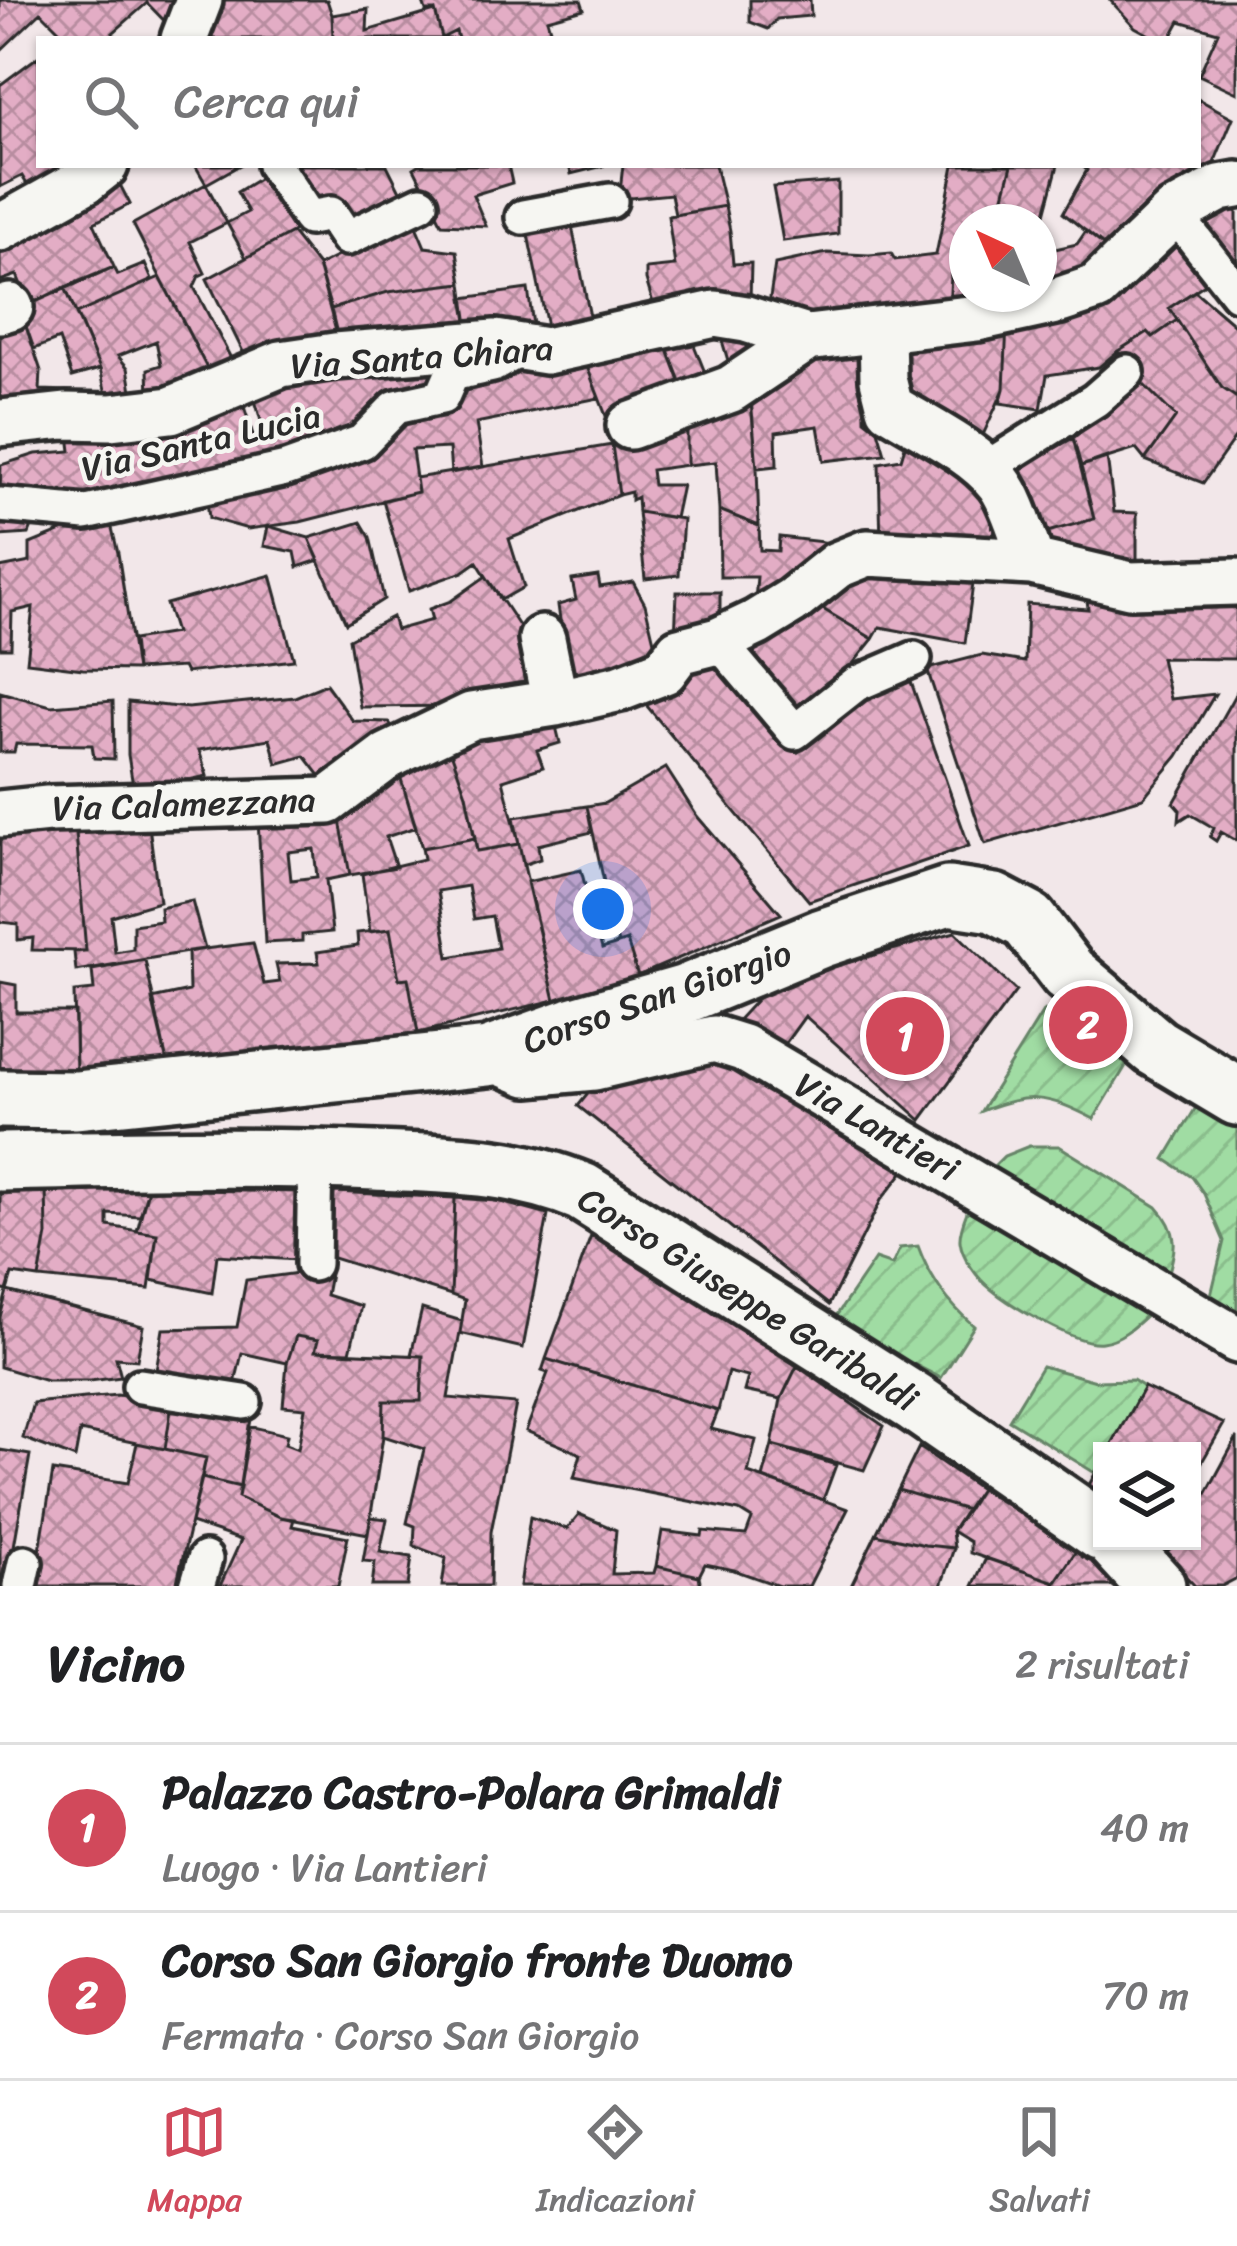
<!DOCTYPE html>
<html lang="it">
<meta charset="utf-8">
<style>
body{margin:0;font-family:Sriracha,sans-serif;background:#f2f2f2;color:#202124}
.controls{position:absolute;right:36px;bottom:36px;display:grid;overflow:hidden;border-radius:0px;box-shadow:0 3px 9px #0004}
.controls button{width:108px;height:108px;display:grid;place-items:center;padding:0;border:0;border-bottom:3px solid #e0e0e0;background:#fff;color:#202124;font:60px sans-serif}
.compass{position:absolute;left:949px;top:204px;width:108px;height:108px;border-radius:50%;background:#fff;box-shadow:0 3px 9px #0004;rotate:316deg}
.you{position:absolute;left:603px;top:909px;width:42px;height:42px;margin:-30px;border:9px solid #fff;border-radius:50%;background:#1a73e8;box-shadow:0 0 0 18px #1a73e833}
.badge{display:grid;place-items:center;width:78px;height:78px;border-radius:50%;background:#d1495b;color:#fff;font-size:39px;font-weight:700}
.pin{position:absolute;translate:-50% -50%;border:6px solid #fff;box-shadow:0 3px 12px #0006}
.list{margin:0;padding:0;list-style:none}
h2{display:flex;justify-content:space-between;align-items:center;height:156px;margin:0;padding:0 48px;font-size:51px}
h2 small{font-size:39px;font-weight:400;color:#757577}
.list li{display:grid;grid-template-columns:78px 1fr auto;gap:36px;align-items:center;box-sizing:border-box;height:168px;padding:0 48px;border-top:3px solid #e0e0e0}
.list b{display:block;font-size:45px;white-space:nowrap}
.list p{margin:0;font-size:39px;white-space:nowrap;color:#757577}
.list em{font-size:39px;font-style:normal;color:#757577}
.icon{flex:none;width:66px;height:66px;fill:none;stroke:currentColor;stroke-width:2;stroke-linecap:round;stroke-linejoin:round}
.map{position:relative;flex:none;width:1237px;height:1586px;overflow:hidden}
.search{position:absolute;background:#fff;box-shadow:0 3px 9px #0004;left:36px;right:36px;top:36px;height:132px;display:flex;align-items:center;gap:30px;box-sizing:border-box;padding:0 42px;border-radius:0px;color:#757577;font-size:45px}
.sheet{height:492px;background:#fff}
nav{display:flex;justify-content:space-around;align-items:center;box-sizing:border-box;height:168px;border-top:3px solid #e0e0e0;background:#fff;font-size:33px;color:#757577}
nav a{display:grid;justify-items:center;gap:6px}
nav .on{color:#d1495b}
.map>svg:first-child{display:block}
</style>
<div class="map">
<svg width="1237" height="1586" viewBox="0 0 1237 1586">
<defs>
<pattern id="garden-furrows" width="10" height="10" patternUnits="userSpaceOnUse" patternTransform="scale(3)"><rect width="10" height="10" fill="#a0dca3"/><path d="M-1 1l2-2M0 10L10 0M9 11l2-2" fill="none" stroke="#8abd8c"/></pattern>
<pattern id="building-cross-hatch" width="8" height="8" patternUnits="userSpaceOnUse" patternTransform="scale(3)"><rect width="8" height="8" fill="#e3adc5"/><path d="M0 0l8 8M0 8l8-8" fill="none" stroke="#b88da0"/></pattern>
</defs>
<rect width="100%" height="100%" fill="#f2e7e9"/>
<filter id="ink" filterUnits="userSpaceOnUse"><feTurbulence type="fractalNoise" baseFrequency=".00833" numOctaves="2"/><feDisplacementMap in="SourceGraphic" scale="24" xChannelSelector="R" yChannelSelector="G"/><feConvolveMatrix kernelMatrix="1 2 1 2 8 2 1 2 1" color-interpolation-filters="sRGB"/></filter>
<g filter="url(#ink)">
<!-- garden -->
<path fill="url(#garden-furrows)" stroke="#668467" stroke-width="3" d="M 1044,1010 L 1130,1059 L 1094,1119 C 1047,1095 1030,1092 981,1111 Z
M 1201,1099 L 1237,1121 L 1237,1320 L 1209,1304 L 1224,1241 L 1204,1194 L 1192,1177 L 1165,1159 Z
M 1029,1146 L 1059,1146 L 1157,1207 C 1179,1231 1177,1248 1167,1278 L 988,1172 L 1004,1156 Z
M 970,1204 L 1150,1312 C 1136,1325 1121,1340 1102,1342 C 1078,1346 1010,1305 991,1289 C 978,1279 962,1258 960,1241 C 959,1229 966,1215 970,1204 Z
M 918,1246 C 930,1279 948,1303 974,1326 L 941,1378 L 832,1322 L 875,1259 L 892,1265 L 900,1248 Z
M 1042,1366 L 1096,1381 L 1133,1380 L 1144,1387 L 1108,1451 L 1102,1451 L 1102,1461 L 1095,1473 L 1009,1420 Z"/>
<!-- building -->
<path fill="url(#building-cross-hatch)" stroke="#2b2b2b" stroke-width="3" fill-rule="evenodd" d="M 0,0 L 190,0 L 176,33 L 147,3 L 113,33 L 118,39 L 68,39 L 41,12 L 0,51 Z
M 207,0 L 327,0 L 332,15 L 333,39 L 212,39 L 203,8 Z
M 422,0 L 581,0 L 584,9 L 547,19 L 553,39 L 458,39 L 456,31 L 442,38 L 435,11 L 426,11 Z
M 750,0 L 810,0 L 811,16 L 777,19 L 768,29 L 750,22 Z
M 1110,0 L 1237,0 L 1237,93 L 1199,75 L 1218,32 L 1180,21 L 1170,39 L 1157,39 L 1135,27 Z
M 368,9 L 367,31 L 435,11 L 442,38 L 456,31 L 458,39 L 333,39 L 332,15 Z
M 39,56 L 39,165 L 80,165 L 31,191 L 22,176 L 0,187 L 0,85 Z
M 1198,99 L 1233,118 L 1214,163 L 1158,206 L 1112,252 L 1063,213 L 1087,170 L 1081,165 L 1198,165 Z
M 195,165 L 240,165 L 206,184 Z
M 291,165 L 387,165 L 404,199 L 352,225 L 342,200 L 313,208 Z
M 419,165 L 508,165 L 512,183 L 473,195 L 486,226 L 442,224 L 414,168 Z
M 569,165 L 603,165 L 603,166 L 571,174 Z
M 623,165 L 715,165 L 725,206 L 675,215 L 671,194 L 619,199 Z
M 954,165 L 1012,165 L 997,222 L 967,222 L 967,261 L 952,258 L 949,309 L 786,321 L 768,311 L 775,264 L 827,253 L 869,255 L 891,253 L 895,260 L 936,255 Z
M 1012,165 L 1058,165 L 1043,221 L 1042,252 L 1077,244 L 1086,231 L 1112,252 L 1087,274 L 1039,291 L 1039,222 L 997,222 Z
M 270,172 L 306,225 L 246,258 L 227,223 L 248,212 L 237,192 Z
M 115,175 L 130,204 L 94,223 L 114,267 L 29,305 L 17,275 L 0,281 L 0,238 Z
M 838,182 L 838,234 L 783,241 L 773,187 Z
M 206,184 L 227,223 L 190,242 L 205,273 L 199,276 L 194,287 L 237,370 L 213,380 L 133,224 Z
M 1237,192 L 1237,270 L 1191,214 Z
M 725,206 L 730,231 L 733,264 L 751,263 L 750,301 L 653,303 L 646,280 L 646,269 L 675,266 L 668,216 Z
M 413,219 L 425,247 L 457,251 L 462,283 L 388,292 L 331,309 L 318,266 Z
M 571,221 L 592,327 L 549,336 L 527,230 Z
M 292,233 L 318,266 L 339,342 L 250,366 L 207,279 Z
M 1178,235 L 1214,278 L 1169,308 L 1177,320 L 1153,337 L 1148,332 L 1118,351 L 1099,367 L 1047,375 L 1041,409 L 1000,403 L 1004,389 L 1007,324 Z
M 952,258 L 967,261 L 967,294 L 1022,294 L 949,309 Z
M 145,264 L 152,280 L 76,314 L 65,287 L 114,267 L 118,275 Z
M 160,277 L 213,380 L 149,397 L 148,369 L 161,365 L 156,341 L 118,356 L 128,368 L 134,402 L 109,406 L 100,369 L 76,314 Z
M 462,283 L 469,332 L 339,342 L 331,309 L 388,292 Z
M 65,287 L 100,369 L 72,377 L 59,339 L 34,349 L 20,309 Z
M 528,289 L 533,325 L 469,332 L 463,298 Z
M 1195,291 L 1237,327 L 1237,398 L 1222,388 L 1169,308 Z
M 20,309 L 41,371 L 40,390 L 72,391 L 80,397 L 0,412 L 0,315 Z
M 1177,320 L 1222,388 L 1237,398 L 1237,435 L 1203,483 L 1145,460 L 1176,417 L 1141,382 L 1118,351 L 1148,332 L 1153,337 Z
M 717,324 L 770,351 L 732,374 Z
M 1007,324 L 1004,389 L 977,448 L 901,398 L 897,339 Z
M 688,330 L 710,385 L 685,394 L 663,337 Z
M 663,337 L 685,394 L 608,421 L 583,356 Z
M 811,347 L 864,348 L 865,420 L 878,430 L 885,454 L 824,461 L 818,426 L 776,432 L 777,466 L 757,468 L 750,387 Z
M 583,356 L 599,398 L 476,423 L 483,467 L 451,473 L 449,448 L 412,450 L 418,492 L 300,522 L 248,529 L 209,518 L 206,491 L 458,392 L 483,379 Z
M 430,360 L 434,386 L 357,435 L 147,494 L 26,501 L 0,494 L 1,465 L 36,454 L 71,451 L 69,435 L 240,394 L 253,435 L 264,431 L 252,390 Z
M 1141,382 L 1176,417 L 1145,460 L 1136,449 L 1081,466 L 1073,438 Z
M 750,392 L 757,468 L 759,526 L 719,510 L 716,462 L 687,465 L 687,416 Z
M 687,416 L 687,465 L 651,470 L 653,485 L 682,485 L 675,518 L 638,512 L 637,497 L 631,500 L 631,492 L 619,495 L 612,445 Z
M 908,436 L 991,493 L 1009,544 L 881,544 L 879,463 L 901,459 Z
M 1073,438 L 1094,519 L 1033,536 L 1008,475 Z
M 612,445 L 619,495 L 509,539 L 524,587 L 501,600 L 477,562 L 463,572 L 409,591 L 383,500 L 418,492 L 416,478 Z
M 1107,457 L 1114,512 L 1137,513 L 1137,573 L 1043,553 L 1033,536 L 1094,519 L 1081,466 Z
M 719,510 L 759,526 L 760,550 L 778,551 L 779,537 L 832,543 L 754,612 L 757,577 L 720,577 Z
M 638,512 L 683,519 L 679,575 L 645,579 Z
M 0,514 L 36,517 L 29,534 L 0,536 Z
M 89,520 L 110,520 L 118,553 L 136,670 L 83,669 L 27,662 L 33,607 L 12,612 L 11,648 L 0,648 L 0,568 L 30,562 L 30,544 Z
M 361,522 L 370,537 L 384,599 L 346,623 L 309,538 Z
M 268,526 L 309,538 L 319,560 L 298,567 L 295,552 L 264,546 Z
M 882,562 L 975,569 L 965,643 L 880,627 L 873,639 L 811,602 Z
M 271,575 L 294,660 L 186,673 L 183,667 L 136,670 L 133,640 L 175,633 L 166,604 Z
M 486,576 L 531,644 L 539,693 L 464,706 L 360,707 L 349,639 L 392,617 L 396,630 L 432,620 L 429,609 L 451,601 Z
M 598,576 L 600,587 L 633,582 L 645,604 L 657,654 L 569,686 L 558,605 L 576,600 L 572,580 Z
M 1086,587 L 1237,596 L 1235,659 L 1161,658 L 1170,699 L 1215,694 L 1178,756 L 1143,798 L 985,844 L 927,669 L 982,655 L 1025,662 L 1027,604 L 1088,609 Z
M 677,592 L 720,592 L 720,631 L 675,638 Z
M 811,602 L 873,639 L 836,685 L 792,720 L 732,648 Z
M 717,654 L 798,752 L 860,694 L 910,679 L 969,846 L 809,901 L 641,699 Z
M 326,684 L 353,721 L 389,722 L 399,738 L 328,786 L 305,756 L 277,764 L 270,739 L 199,750 L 207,776 L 134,792 L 128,755 L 128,702 L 188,708 L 295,697 Z
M 1237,691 L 1237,841 L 1221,832 L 1216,841 L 1210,837 L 1214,828 L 1190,814 L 1179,821 L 1180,810 L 1174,803 Z
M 0,692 L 51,706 L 113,701 L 114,759 L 94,758 L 92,745 L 16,744 L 14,752 L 0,752 Z
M 553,714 L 560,743 L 537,750 L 543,767 L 503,780 L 519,844 L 477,851 L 466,794 L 447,741 Z
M 447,741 L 466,794 L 475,838 L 422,848 L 397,766 Z
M 397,766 L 416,827 L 386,837 L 396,867 L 350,875 L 338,809 Z
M 666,768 L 697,816 L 781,914 L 638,976 L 627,941 L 618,944 L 587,806 L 605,803 Z
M 587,806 L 592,832 L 538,845 L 540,859 L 523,865 L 514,817 Z
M 338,809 L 350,875 L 326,880 L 332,932 L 302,935 L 302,941 L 265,943 L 258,821 ZM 314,849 L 317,877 L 291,880 L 288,852 Z
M 148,818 L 159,902 L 111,916 L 115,952 L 133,949 L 133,925 L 161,921 L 160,908 L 192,901 L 205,949 L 76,971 L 74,952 L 86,951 L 75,821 Z
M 75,821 L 86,951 L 32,950 L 33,938 L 18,940 L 18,924 L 0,922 L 0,826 Z
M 475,838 L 477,851 L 519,844 L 555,1000 L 418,1033 L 408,978 L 399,979 L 390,929 L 370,932 L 362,874 L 424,859 L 422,848 ZM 468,886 L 474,919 L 492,916 L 498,948 L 449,957 L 438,891 Z
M 581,870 L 602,949 L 627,941 L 638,976 L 555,1000 L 527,882 Z
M 390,929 L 399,979 L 408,978 L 418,1033 L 167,1062 L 152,999 L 189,991 L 188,951 L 253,943 L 264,984 L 280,982 L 276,964 L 319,963 L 317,952 L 358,946 L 357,933 Z
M 955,932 L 1016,991 L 921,1120 L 805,1016 L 782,1048 L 734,1024 L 770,985 Z
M 145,960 L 167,1062 L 76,1074 L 74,992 L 94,990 L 92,970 Z
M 0,982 L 16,985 L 16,1012 L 75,1012 L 76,1074 L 0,1073 Z
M 724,1061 L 906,1169 L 881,1200 L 829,1305 L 578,1106 L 600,1079 Z
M 0,1186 L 46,1186 L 47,1235 L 39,1278 L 12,1274 L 7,1291 L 0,1289 Z
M 46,1186 L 148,1189 L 140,1216 L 108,1214 L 108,1226 L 157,1234 L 149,1289 L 39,1278 L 47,1235 Z
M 148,1189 L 299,1192 L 296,1260 L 217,1255 L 212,1293 L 151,1280 L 157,1234 L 137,1231 Z
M 334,1192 L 455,1198 L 451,1295 L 330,1257 Z
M 455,1198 L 497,1201 L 548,1215 L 523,1348 L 460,1333 L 465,1300 L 451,1295 Z
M 591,1236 L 797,1366 L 781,1399 L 744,1391 L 748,1377 L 728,1372 L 718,1411 L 546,1359 Z
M 298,1273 L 330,1274 L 326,1295 L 361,1306 L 350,1352 L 315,1351 L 318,1340 L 296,1336 L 287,1363 L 242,1353 L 235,1384 L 155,1376 L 163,1329 L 237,1327 L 246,1280 Z
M 7,1291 L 143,1326 L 137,1360 L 116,1358 L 121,1377 L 90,1381 L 47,1381 L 0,1367 L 0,1317 Z
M 422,1309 L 462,1321 L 448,1398 L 516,1404 L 491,1532 L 490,1586 L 442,1586 L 446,1558 L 414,1546 L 415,1526 L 407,1523 L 424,1449 L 383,1436 L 384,1401 L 421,1401 L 423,1356 L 411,1355 Z
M 296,1336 L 318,1340 L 315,1351 L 423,1356 L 421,1401 L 384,1401 L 383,1436 L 368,1534 L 280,1517 L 238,1497 L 249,1426 L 287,1435 L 285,1444 L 298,1449 L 305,1408 L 283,1406 L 287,1363 Z
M 546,1359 L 718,1411 L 711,1429 L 756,1440 L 748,1473 L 848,1509 L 809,1586 L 779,1586 L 734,1570 L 705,1564 L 699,1576 L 656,1566 L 662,1531 L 702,1536 L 703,1531 L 746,1535 L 752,1519 L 739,1511 L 574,1478 L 581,1454 L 526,1431 L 548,1373 L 542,1371 Z
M 797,1366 L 884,1426 L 864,1470 L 772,1445 L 781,1399 Z
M 1144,1387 L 1224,1424 L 1192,1479 L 1192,1451 L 1108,1451 Z
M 117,1395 L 172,1403 L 165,1449 L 80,1431 L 75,1458 L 23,1438 L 33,1403 Z
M 172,1403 L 251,1419 L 240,1487 L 202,1478 L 206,1458 L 165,1449 Z
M 1237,1437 L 1237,1578 L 1222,1586 L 1195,1586 L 1164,1553 L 1181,1541 L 1192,1541 L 1192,1520 Z
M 137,1443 L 206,1458 L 176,1586 L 34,1586 L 53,1471 L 128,1483 Z
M 772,1445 L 836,1465 L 823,1500 L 763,1478 Z
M 919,1447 L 980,1489 L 967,1510 L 898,1490 Z
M 0,1450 L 30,1455 L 7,1586 L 0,1586 Z
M 1102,1461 L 1102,1499 L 1088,1487 Z
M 202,1478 L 240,1487 L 238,1497 L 280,1517 L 294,1519 L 292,1526 L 348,1537 L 338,1586 L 220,1586 L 241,1540 L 191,1523 Z
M 980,1489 L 1078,1548 L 1055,1582 L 970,1553 L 970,1542 L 952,1531 Z
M 898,1490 L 967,1510 L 952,1531 L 954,1548 L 925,1545 L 876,1534 Z
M 579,1514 L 616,1530 L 612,1574 L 654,1573 L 656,1566 L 699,1576 L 701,1586 L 520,1586 L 530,1517 L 567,1529 Z
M 371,1517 L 387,1519 L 380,1552 L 412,1557 L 408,1586 L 372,1586 L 375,1562 L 363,1561 Z
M 876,1534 L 925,1545 L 954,1548 L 941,1586 L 851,1586 Z
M 1151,1541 L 1181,1541 L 1164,1553 Z
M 1078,1548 L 1104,1566 L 1120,1586 L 1053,1586 Z
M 986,1558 L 1055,1582 L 1053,1586 L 973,1586 Z"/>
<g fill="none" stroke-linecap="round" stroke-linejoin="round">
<!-- pedestrian casing -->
<g stroke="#2b2b2b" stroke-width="42">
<path id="pedestrian" d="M 274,165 L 309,218 L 331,214 L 347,238 L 421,203
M 1174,213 L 1237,293
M 523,217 L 610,201
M 985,469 L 1095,400 L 1127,372
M 0,505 L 86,513 L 286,469 L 362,442 L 396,407 L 442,397 L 452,374 L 493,365 L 523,348
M 718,641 L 795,732 L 856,684 L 914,659
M 313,1264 L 315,1158
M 140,1386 L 244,1402
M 20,1586 L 25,1563
M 197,1586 L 205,1559"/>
</g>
<!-- minor casing -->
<g stroke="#2b2b2b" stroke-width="54">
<path id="minor" d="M 184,39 L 199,0
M 0,228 L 86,180 L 105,165
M 0,310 L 10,307
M 882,330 L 883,379 L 890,407 C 924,428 974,451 999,483 C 1013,501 1023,539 1032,562
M 0,423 L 65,416 L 111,417 L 171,410 L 281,364 L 335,356 L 495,343 L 546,351 L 715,314 L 746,319 L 807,338 L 977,318 L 1060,300 L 1096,288 L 1174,213 L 1220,188 L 1237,185
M 630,426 L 731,389 L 807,338
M 542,639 L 555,703
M 0,814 L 48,809 L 328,801 L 388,756 L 471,716 L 555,703 L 620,688 L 664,671 L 679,651 L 718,641 L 756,623 L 792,601 L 837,565 L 867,553 L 1032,562 L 1130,585 L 1236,582
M 488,1057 L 528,1073 L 594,1067 L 714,1039 L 743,1048 L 1237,1340"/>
</g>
<!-- tertiary casing -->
<g stroke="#2b2b2b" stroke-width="66">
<path id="tertiary" d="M 0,1099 L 76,1100 L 488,1057 L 572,1027 L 683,995 L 822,938 L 948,896 L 994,903 L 1028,921 L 1068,973 L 1155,1047 L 1237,1096
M 0,1162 C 125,1159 250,1156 375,1161 C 447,1164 515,1164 582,1192 L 917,1404 L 1102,1532
M 1115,1541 L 1156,1586"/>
</g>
<!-- pedestrian -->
<use href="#pedestrian" stroke="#f6f6f2" stroke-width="33"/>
<!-- minor -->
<use href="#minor" stroke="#f6f6f2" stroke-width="45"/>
<!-- tertiary -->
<use href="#tertiary" stroke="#f6f6f2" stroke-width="57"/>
</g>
</g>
<g text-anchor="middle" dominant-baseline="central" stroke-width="9" stroke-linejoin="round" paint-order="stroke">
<!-- street labels -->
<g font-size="36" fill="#2b2b2b" stroke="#f6f6f2">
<text transform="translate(422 357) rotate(-4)">Via Santa Chiara</text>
<text transform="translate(201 442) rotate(-13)">Via Santa Lucia</text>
<text transform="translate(184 804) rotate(-2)">Via Calamezzana</text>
<text transform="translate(657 997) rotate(-19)">Corso San Giorgio</text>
<text transform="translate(877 1127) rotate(30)">Via Lantieri</text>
<text transform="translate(748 1299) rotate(32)">Corso Giuseppe Garibaldi</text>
</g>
</g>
</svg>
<div class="controls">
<button><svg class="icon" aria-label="layers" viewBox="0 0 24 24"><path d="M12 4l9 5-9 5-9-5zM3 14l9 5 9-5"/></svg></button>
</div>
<svg class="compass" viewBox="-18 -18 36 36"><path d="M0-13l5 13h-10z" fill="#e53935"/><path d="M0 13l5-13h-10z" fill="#757577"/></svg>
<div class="you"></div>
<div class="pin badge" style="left:905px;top:1036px">1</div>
<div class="pin badge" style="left:1088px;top:1025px">2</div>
<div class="search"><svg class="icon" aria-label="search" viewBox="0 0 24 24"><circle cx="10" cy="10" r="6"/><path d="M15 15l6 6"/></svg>Cerca qui</div>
</div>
<section class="sheet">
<h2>Vicino<small>2 risultati</small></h2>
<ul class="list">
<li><span class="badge">1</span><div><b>Palazzo Castro-Polara Grimaldi</b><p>Luogo · Via Lantieri</p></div><em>40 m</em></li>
<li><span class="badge">2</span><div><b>Corso San Giorgio fronte Duomo</b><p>Fermata · Corso San Giorgio</p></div><em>70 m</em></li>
</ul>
</section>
<nav>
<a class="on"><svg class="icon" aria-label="map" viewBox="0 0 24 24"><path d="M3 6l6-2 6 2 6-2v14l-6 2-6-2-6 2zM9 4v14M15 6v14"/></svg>Mappa</a>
<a><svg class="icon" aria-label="directions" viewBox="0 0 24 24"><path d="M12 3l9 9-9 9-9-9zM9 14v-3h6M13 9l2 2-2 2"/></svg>Indicazioni</a>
<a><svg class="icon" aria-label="saved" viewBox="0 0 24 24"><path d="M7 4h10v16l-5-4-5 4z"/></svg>Salvati</a>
</nav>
